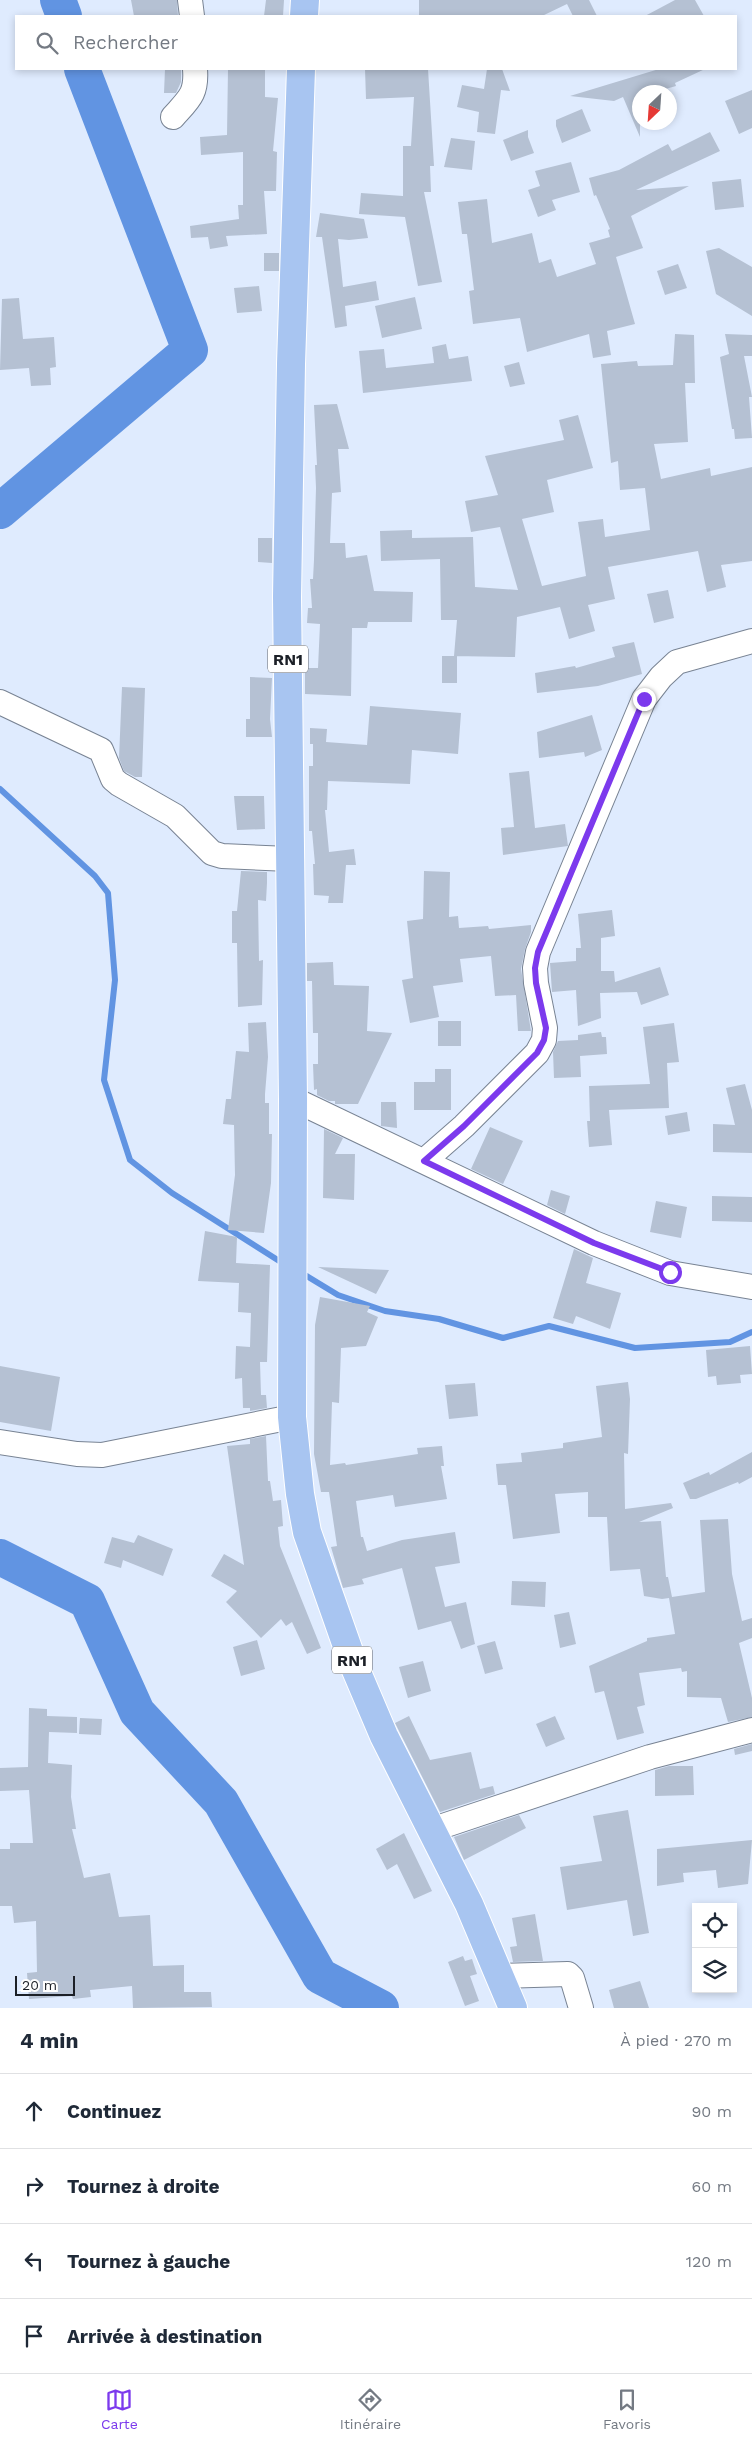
<!DOCTYPE html>
<html lang="fr">
<meta charset="utf-8">
<style>
body{margin:0;font-family:"Work Sans",sans-serif;background:#f6f6f7;color:#1f2937}
.controls{position:absolute;right:15px;bottom:15px;display:grid;overflow:hidden;border-radius:0px;box-shadow:0 2px 8px #0003}
.controls button{width:45px;height:45px;display:grid;place-items:center;padding:0;border:0;border-bottom:1px solid #e0e1e3;background:#fff;color:#1f2937;font:25px sans-serif}
.compass{position:absolute;left:632px;top:85px;width:45px;height:45px;border-radius:50%;background:#fff;box-shadow:0 2px 8px #0003;rotate:205deg}
.scale{position:absolute;left:15px;bottom:12px;width:60px;box-sizing:border-box;padding-left:5px;border:2px solid #1c2027;border-top:0;font-size:14px;line-height:18px;white-space:nowrap;color:#1c2027;-webkit-text-stroke:4px #fff;paint-order:stroke}
.stop{position:absolute;width:15px;height:15px;margin:-11px;border:4px solid #7c3aed;border-radius:50%;background:#fff}
.stop.end{background:#7c3aed;border-color:#fff;box-shadow:0 1px 5px #0008}
.list{margin:0;padding:0;list-style:none}
h2{display:flex;justify-content:space-between;align-items:center;height:65px;margin:0;padding:0 20px;font-size:21px}
h2 small{font-size:16px;font-weight:400;color:#747a83}
.list li{display:grid;grid-template-columns:32px 1fr auto;gap:15px;align-items:center;box-sizing:border-box;height:75px;padding:0 20px;border-top:1px solid #e0e1e3}
.list b{display:block;font-size:19px;white-space:nowrap}
.list em{font-size:16px;font-style:normal;color:#747a83}
.icon{flex:none;width:28px;height:28px;fill:none;stroke:currentColor;stroke-width:2;stroke-linecap:round;stroke-linejoin:round}
.map{position:relative;flex:none;width:752px;height:2008px;overflow:hidden}
.search{position:absolute;background:#fff;box-shadow:0 2px 8px #0003;left:15px;right:15px;top:15px;height:55px;display:flex;align-items:center;gap:12px;box-sizing:border-box;padding:0 18px;border-radius:0px;color:#747a83;font-size:19px}
.sheet{height:365px;background:#fff}
nav{display:flex;justify-content:space-around;align-items:center;box-sizing:border-box;height:70px;border-top:1px solid #e0e1e3;background:#fff;font-size:14px;color:#747a83}
nav a{display:grid;justify-items:center;gap:2px}
nav .on{color:#7c3aed}
.map>svg:first-child{display:block}
</style>
<div class="map">
<svg width="752" height="2008" viewBox="0 0 752 2008">
<rect width="100%" height="100%" fill="#dfebfe"/>
<g fill="none" stroke-linecap="round" stroke-linejoin="round">
<!-- stream -->
<path stroke="#6194e2" stroke-width="6" d="M 0,789 L 95,876 L 108,893 L 115,980 L 104,1080 L 130,1160 L 172,1193 L 284,1264
M 300,1272 L 338,1295 L 385,1311 L 439,1319 L 503,1338 L 549,1326 L 635,1348 L 730,1342 L 752,1332"/>
<!-- river -->
<path stroke="#6194e2" stroke-width="36" d="M 58,0 L 64,16
M 0,511 L 190,350 L 82,69
M 0,1557 L 87,1601 L 137,1712 L 221,1802 L 320,1976 L 381,2008"/>
</g>
<!-- building -->
<path fill="#b5c1d3" d="M 131,0 L 177,0 L 178,16 L 134,16 Z
M 266,0 L 284,0 L 283,16 L 264,16 Z
M 419,0 L 589,0 L 597,16 L 573,16 L 567,4 L 542,16 L 419,16 Z
M 675,0 L 695,0 L 704,16 L 645,16 Z
M 165,69 L 181,69 L 181,82 L 176,93 L 164,93 Z
M 228,69 L 265,69 L 265,97 L 278,98 L 273,151 L 277,152 L 276,191 L 264,191 L 267,234 L 226,236 L 228,246 L 210,249 L 208,237 L 191,238 L 190,226 L 239,219 L 238,205 L 243,205 L 243,152 L 201,155 L 200,137 L 227,135 Z
M 365,69 L 428,69 L 434,166 L 430,166 L 431,192 L 424,192 L 442,282 L 418,286 L 405,217 L 359,214 L 361,193 L 403,196 L 403,146 L 411,146 L 414,97 L 366,99 Z
M 487,69 L 502,69 L 510,91 L 501,90 L 495,134 L 477,132 L 479,112 L 457,107 L 462,85 L 484,89 Z
M 659,69 L 705,69 L 675,83 L 676,86 L 655,92 L 640,92 L 640,137 L 623,97 L 614,101 L 570,96 Z
M 752,90 L 752,128 L 739,134 L 725,101 Z
M 582,109 L 591,131 L 562,143 L 556,126 L 556,120 Z
M 528,130 L 528,137 L 534,153 L 511,161 L 503,140 Z
M 710,132 L 720,151 L 636,190 L 689,186 L 631,216 L 643,248 L 616,257 L 635,324 L 607,331 L 611,355 L 593,358 L 589,334 L 527,352 L 520,318 L 473,324 L 469,291 L 474,290 L 467,234 L 462,234 L 458,202 L 487,199 L 492,243 L 532,233 L 539,263 L 551,259 L 557,277 L 596,264 L 589,243 L 610,237 L 608,230 L 610,229 L 596,195 L 594,196 L 589,178 L 619,170 L 668,144 L 672,151 Z
M 451,138 L 475,141 L 472,170 L 444,167 Z
M 571,162 L 580,192 L 552,200 L 556,210 L 538,217 L 528,190 L 540,186 L 535,171 Z
M 741,179 L 744,207 L 715,210 L 712,182 Z
M 320,213 L 364,219 L 368,238 L 349,240 L 338,239 L 343,287 L 376,281 L 379,300 L 345,306 L 347,326 L 335,328 L 322,237 L 316,237 Z
M 719,248 L 752,267 L 752,316 L 716,294 L 706,251 Z
M 264,253 L 279,253 L 279,271 L 264,271 Z
M 678,264 L 687,288 L 665,295 L 657,271 Z
M 259,286 L 262,311 L 237,313 L 234,288 Z
M 415,297 L 422,329 L 382,338 L 375,306 Z
M 19,298 L 23,339 L 54,337 L 56,367 L 50,368 L 51,385 L 31,386 L 29,368 L 0,370 L 2,299 Z
M 675,334 L 694,335 L 695,383 L 685,383 L 688,442 L 654,444 L 661,479 L 710,468 L 711,476 L 752,467 L 752,561 L 721,565 L 726,587 L 707,592 L 698,551 L 608,567 L 615,599 L 588,605 L 595,631 L 569,639 L 560,607 L 517,617 L 515,657 L 454,656 L 457,620 L 441,620 L 440,559 L 381,561 L 380,531 L 412,530 L 412,538 L 473,537 L 475,587 L 518,590 L 500,527 L 471,532 L 465,501 L 498,495 L 485,456 L 564,440 L 559,420 L 578,415 L 593,468 L 547,480 L 554,512 L 522,519 L 542,586 L 586,576 L 578,522 L 603,519 L 605,537 L 650,530 L 645,488 L 620,490 L 618,461 L 611,463 L 601,364 L 637,361 L 638,366 L 673,365 Z
M 725,334 L 752,335 L 752,356 L 744,356 L 752,397 L 749,397 L 752,438 L 735,439 L 734,429 L 732,429 L 720,357 L 729,354 Z
M 446,344 L 449,359 L 468,356 L 472,381 L 363,393 L 359,351 L 384,349 L 386,368 L 434,363 L 432,347 Z
M 519,362 L 525,384 L 510,387 L 504,366 Z
M 337,404 L 349,449 L 338,449 L 341,492 L 332,493 L 330,543 L 345,543 L 346,558 L 367,555 L 374,591 L 413,592 L 412,622 L 368,622 L 367,628 L 352,628 L 351,696 L 305,694 L 305,668 L 318,668 L 320,624 L 307,623 L 308,608 L 312,608 L 310,579 L 313,579 L 314,560 L 316,488 L 315,465 L 317,465 L 314,405 Z
M 258,538 L 272,538 L 272,563 L 258,562 Z
M 668,590 L 674,618 L 654,623 L 647,594 Z
M 634,642 L 642,674 L 598,686 L 537,693 L 535,673 L 575,666 L 576,668 L 615,657 L 612,647 Z
M 442,656 L 457,656 L 457,683 L 442,683 Z
M 250,677 L 272,678 L 270,719 L 272,737 L 246,737 L 246,719 L 250,719 Z
M 122,687 L 145,688 L 142,777 L 135,777 L 124,771 L 119,758 Z
M 370,706 L 461,713 L 458,754 L 412,750 L 410,784 L 328,781 L 327,810 L 325,810 L 329,852 L 354,849 L 356,865 L 346,865 L 343,903 L 328,903 L 329,896 L 314,895 L 313,864 L 315,864 L 312,831 L 309,831 L 309,766 L 313,766 L 313,744 L 310,744 L 310,728 L 327,729 L 326,742 L 367,745 Z
M 592,715 L 602,750 L 585,757 L 584,752 L 539,758 L 537,732 Z
M 529,771 L 535,828 L 565,824 L 568,846 L 503,855 L 501,828 L 514,827 L 509,773 Z
M 234,796 L 264,796 L 265,829 L 237,830 Z
M 241,871 L 267,872 L 267,883 L 266,901 L 258,900 L 259,961 L 263,960 L 262,1005 L 238,1007 L 237,943 L 232,943 L 232,911 L 237,911 Z
M 424,871 L 450,872 L 449,917 L 458,916 L 459,928 L 488,926 L 489,929 L 531,925 L 531,932 L 525,949 L 521,969 L 531,1031 L 518,1031 L 516,995 L 495,996 L 491,956 L 460,959 L 463,982 L 433,986 L 439,1017 L 410,1023 L 402,980 L 413,978 L 407,921 L 423,919 Z
M 612,910 L 615,936 L 601,938 L 601,971 L 614,971 L 615,982 L 660,967 L 669,995 L 641,1005 L 637,992 L 600,993 L 601,1018 L 578,1026 L 576,990 L 552,992 L 550,963 L 576,961 L 576,948 L 581,948 L 578,914 Z
M 333,962 L 334,985 L 369,986 L 367,1031 L 392,1033 L 358,1104 L 335,1104 L 335,1101 L 329,1101 L 317,1095 L 317,1089 L 314,1090 L 313,1064 L 318,1064 L 318,1033 L 313,1033 L 312,981 L 307,981 L 307,963 Z
M 438,1021 L 461,1021 L 461,1046 L 438,1046 Z
M 266,1022 L 268,1057 L 265,1094 L 265,1103 L 269,1103 L 269,1134 L 272,1134 L 271,1183 L 264,1233 L 228,1230 L 235,1175 L 234,1125 L 223,1124 L 226,1099 L 231,1099 L 236,1051 L 249,1052 L 248,1023 Z
M 674,1023 L 679,1062 L 667,1063 L 669,1108 L 609,1110 L 612,1145 L 589,1147 L 587,1121 L 590,1121 L 589,1086 L 650,1084 L 643,1027 Z
M 601,1032 L 602,1037 L 606,1037 L 607,1054 L 580,1056 L 581,1077 L 554,1078 L 553,1052 L 558,1041 L 578,1040 L 578,1035 Z
M 435,1069 L 451,1069 L 451,1110 L 414,1110 L 414,1082 L 435,1082 Z
M 745,1084 L 752,1110 L 752,1153 L 713,1152 L 713,1124 L 735,1125 L 726,1088 Z
M 381,1102 L 396,1102 L 397,1128 L 381,1126 Z
M 687,1112 L 690,1131 L 668,1135 L 665,1116 Z
M 490,1127 L 523,1141 L 503,1184 L 471,1169 Z
M 324,1129 L 343,1138 L 335,1154 L 355,1154 L 354,1200 L 323,1198 Z
M 551,1190 L 570,1196 L 565,1214 L 547,1205 Z
M 712,1196 L 752,1197 L 752,1222 L 712,1221 Z
M 656,1201 L 687,1207 L 681,1238 L 650,1232 Z
M 205,1231 L 237,1237 L 236,1263 L 270,1265 L 267,1362 L 260,1362 L 261,1395 L 266,1395 L 267,1408 L 250,1411 L 250,1408 L 243,1408 L 242,1378 L 235,1379 L 236,1346 L 250,1347 L 251,1313 L 238,1312 L 239,1283 L 198,1281 Z
M 574,1249 L 593,1258 L 586,1283 L 621,1293 L 610,1329 L 576,1316 L 573,1324 L 553,1318 Z
M 318,1267 L 389,1270 L 376,1294 Z
M 320,1297 L 370,1306 L 367,1312 L 378,1317 L 366,1346 L 341,1348 L 339,1403 L 332,1402 L 330,1465 L 345,1463 L 346,1465 L 418,1454 L 417,1448 L 442,1446 L 444,1466 L 441,1466 L 447,1499 L 395,1507 L 393,1495 L 356,1501 L 361,1537 L 363,1537 L 367,1551 L 402,1540 L 455,1532 L 460,1563 L 435,1567 L 445,1607 L 466,1602 L 475,1644 L 461,1649 L 451,1621 L 418,1630 L 402,1568 L 362,1579 L 364,1584 L 343,1588 L 331,1547 L 337,1546 L 329,1492 L 321,1492 L 314,1454 L 315,1325 Z
M 750,1346 L 752,1374 L 740,1375 L 741,1383 L 717,1385 L 716,1376 L 708,1377 L 706,1350 Z
M 0,1366 L 60,1377 L 51,1431 L 0,1422 Z
M 628,1382 L 630,1399 L 628,1454 L 624,1453 L 625,1509 L 671,1503 L 673,1508 L 639,1522 L 661,1521 L 666,1577 L 668,1577 L 672,1597 L 705,1592 L 700,1520 L 728,1519 L 732,1574 L 742,1621 L 752,1618 L 752,1638 L 739,1643 L 752,1698 L 752,1717 L 728,1722 L 721,1698 L 687,1697 L 687,1671 L 682,1672 L 681,1668 L 639,1673 L 645,1705 L 637,1707 L 644,1733 L 617,1740 L 604,1691 L 595,1693 L 589,1666 L 647,1641 L 647,1638 L 675,1634 L 669,1598 L 662,1599 L 644,1596 L 640,1569 L 610,1571 L 607,1517 L 588,1517 L 588,1492 L 555,1494 L 560,1533 L 513,1539 L 506,1485 L 498,1485 L 496,1464 L 522,1462 L 521,1453 L 563,1448 L 563,1443 L 602,1437 L 596,1386 Z
M 475,1383 L 478,1416 L 449,1419 L 445,1385 Z
M 266,1436 L 268,1481 L 270,1481 L 273,1501 L 281,1500 L 283,1526 L 278,1527 L 280,1546 L 321,1648 L 307,1654 L 292,1622 L 286,1626 L 281,1619 L 261,1638 L 226,1602 L 237,1591 L 211,1576 L 224,1554 L 244,1565 L 227,1446 L 250,1444 L 250,1439 Z
M 752,1452 L 752,1477 L 739,1484 L 738,1482 L 696,1499 L 690,1499 L 683,1483 L 709,1472 L 710,1475 Z
M 138,1535 L 173,1549 L 163,1576 L 123,1560 L 121,1568 L 104,1563 L 112,1537 L 134,1543 Z
M 512,1581 L 546,1582 L 545,1607 L 511,1605 Z
M 569,1612 L 576,1644 L 560,1648 L 554,1615 Z
M 257,1640 L 265,1669 L 241,1676 L 233,1647 Z
M 495,1641 L 503,1669 L 485,1674 L 477,1646 Z
M 423,1661 L 431,1691 L 408,1698 L 399,1667 Z
M 29,1708 L 47,1709 L 47,1716 L 77,1717 L 77,1733 L 49,1732 L 48,1763 L 72,1765 L 71,1797 L 76,1829 L 72,1829 L 84,1878 L 110,1873 L 119,1917 L 150,1915 L 153,1966 L 184,1965 L 184,1992 L 211,1992 L 212,2007 L 133,2008 L 132,1986 L 90,1990 L 91,1997 L 73,1999 L 72,1996 L 29,1999 L 27,1973 L 37,1972 L 36,1921 L 14,1923 L 12,1906 L 0,1906 L 0,1849 L 10,1849 L 10,1843 L 33,1843 L 29,1790 L 0,1791 L 0,1768 L 28,1767 Z
M 409,1716 L 430,1760 L 471,1752 L 480,1789 L 493,1786 L 495,1794 L 440,1812 L 395,1723 Z
M 555,1716 L 565,1739 L 546,1747 L 536,1724 Z
M 80,1718 L 102,1719 L 101,1735 L 79,1734 Z
M 752,1744 L 752,1751 L 735,1755 L 734,1749 Z
M 669,1766 L 693,1766 L 694,1795 L 655,1796 L 655,1770 Z
M 628,1810 L 649,1933 L 633,1936 L 627,1900 L 567,1910 L 560,1867 L 602,1861 L 593,1816 Z
M 519,1815 L 526,1828 L 464,1860 L 454,1837 Z
M 404,1833 L 432,1891 L 414,1899 L 397,1864 L 387,1870 L 376,1849 Z
M 752,1840 L 748,1884 L 718,1888 L 716,1870 L 683,1873 L 684,1882 L 657,1886 L 657,1849 Z
M 535,1914 L 543,1961 L 513,1962 L 510,1947 L 517,1946 L 512,1918 Z
M 463,1956 L 465,1961 L 472,1959 L 477,1974 L 470,1976 L 479,2001 L 465,2006 L 448,1962 Z
M 640,1981 L 649,2008 L 614,2008 L 609,1990 Z"/>
<g fill="none" stroke-linecap="round" stroke-linejoin="round">
<!-- street casing -->
<g stroke="#788393" stroke-width="26">
<path id="street" d="M 190,0 L 192,16
M 173,117 C 189,99 197,94 195,69
M 0,702 L 101,750 L 113,779 L 119,784 L 175,816 L 212,853 L 222,856 L 289,859
M 293,1099 L 594,1243 L 670,1273 L 752,1287
M 424,1161 L 464,1126 L 537,1053 L 544,1040 L 545,1028 L 536,983 L 535,968 L 538,952 L 644,699 L 661,677 L 677,662 L 752,641
M 0,1442 L 77,1454 L 102,1455 L 292,1417
M 431,1830 L 650,1757 L 752,1730
M 501,1976 L 568,1974 L 572,1978 L 581,2008"/>
</g>
<!-- highway casing -->
<g stroke="#fff" stroke-width="30">
<path id="highway" d="M 304,16 L 305,0
M 301,69 L 291,364 L 287,597 L 293,1099 L 292,1417 L 300,1494 L 307,1532 L 353,1663 L 384,1736 L 469,1904 L 513,2008"/>
</g>
<!-- street -->
<use href="#street" stroke="#fff" stroke-width="24"/>
<!-- highway -->
<use href="#highway" stroke="#a8c5f1" stroke-width="28"/>
</g>
<g fill="none" stroke-linecap="round" stroke-linejoin="round">
<!-- route -->
<path stroke="#7c3aed" stroke-width="6" d="M 644,699 L 538,952 L 535,968 L 536,983 L 546,1028 L 544,1040 L 537,1053 L 464,1126 L 424,1161 L 594,1243 L 670,1272"/>
</g>
<g text-anchor="middle" dominant-baseline="central" stroke-width="4" stroke-linejoin="round" paint-order="stroke">
<!-- shield labels -->
<g fill="#fff" stroke="#606368" stroke-width="1">
<rect x="268" y="645.5" width="40" height="27" rx="4"/>
<rect x="332" y="1646.5" width="40" height="27" rx="4"/>
</g>
<g font-size="16" font-weight="bold" fill="#1c2027">
<text x="288" y="659">RN1</text>
<text x="352" y="1660">RN1</text>
</g>
</g>
</svg>
<div class="controls">
<button><svg class="icon" aria-label="locate" viewBox="0 0 24 24"><circle cx="12" cy="12" r="6"/><path d="M12 2v4M12 18v4M2 12h4M18 12h4"/></svg></button>
<button><svg class="icon" aria-label="layers" viewBox="0 0 24 24"><path d="M12 4l9 5-9 5-9-5zM3 14l9 5 9-5"/></svg></button>
</div>
<svg class="compass" viewBox="-18 -18 36 36"><path d="M0-13l5 13h-10z" fill="#e53935"/><path d="M0 13l5-13h-10z" fill="#747a83"/></svg>
<div class="scale">20 m</div>
<div class="stop" style="left:670px;top:1272px"></div>
<div class="stop end" style="left:644px;top:699px"></div>
<div class="search"><svg class="icon" aria-label="search" viewBox="0 0 24 24"><circle cx="10" cy="10" r="6"/><path d="M15 15l6 6"/></svg>Rechercher</div>
</div>
<section class="sheet">
<h2>4 min<small>À pied · 270 m</small></h2>
<ul class="list">
<li><svg class="icon" aria-label="ahead" viewBox="0 0 24 24"><path d="M12 20V5M6 11l6-6 6 6"/></svg><div><b>Continuez</b></div><em>90 m</em></li>
<li><svg class="icon" aria-label="right" viewBox="0 0 24 24"><path d="M7 20v-9h11M14 6l5 5-5 5"/></svg><div><b>Tournez à droite</b></div><em>60 m</em></li>
<li><svg class="icon" aria-label="left" viewBox="0 0 24 24"><path d="M17 20v-9H6M10 6l-5 5 5 5"/></svg><div><b>Tournez à gauche</b></div><em>120 m</em></li>
<li><svg class="icon" aria-label="arrive" viewBox="0 0 24 24"><path d="M6 21V4h12l-3 4 3 4H6"/></svg><div><b>Arrivée à destination</b></div></li>
</ul>
</section>
<nav>
<a class="on"><svg class="icon" aria-label="map" viewBox="0 0 24 24"><path d="M3 6l6-2 6 2 6-2v14l-6 2-6-2-6 2zM9 4v14M15 6v14"/></svg>Carte</a>
<a><svg class="icon" aria-label="directions" viewBox="0 0 24 24"><path d="M12 3l9 9-9 9-9-9zM9 14v-3h6M13 9l2 2-2 2"/></svg>Itinéraire</a>
<a><svg class="icon" aria-label="saved" viewBox="0 0 24 24"><path d="M7 4h10v16l-5-4-5 4z"/></svg>Favoris</a>
</nav>
